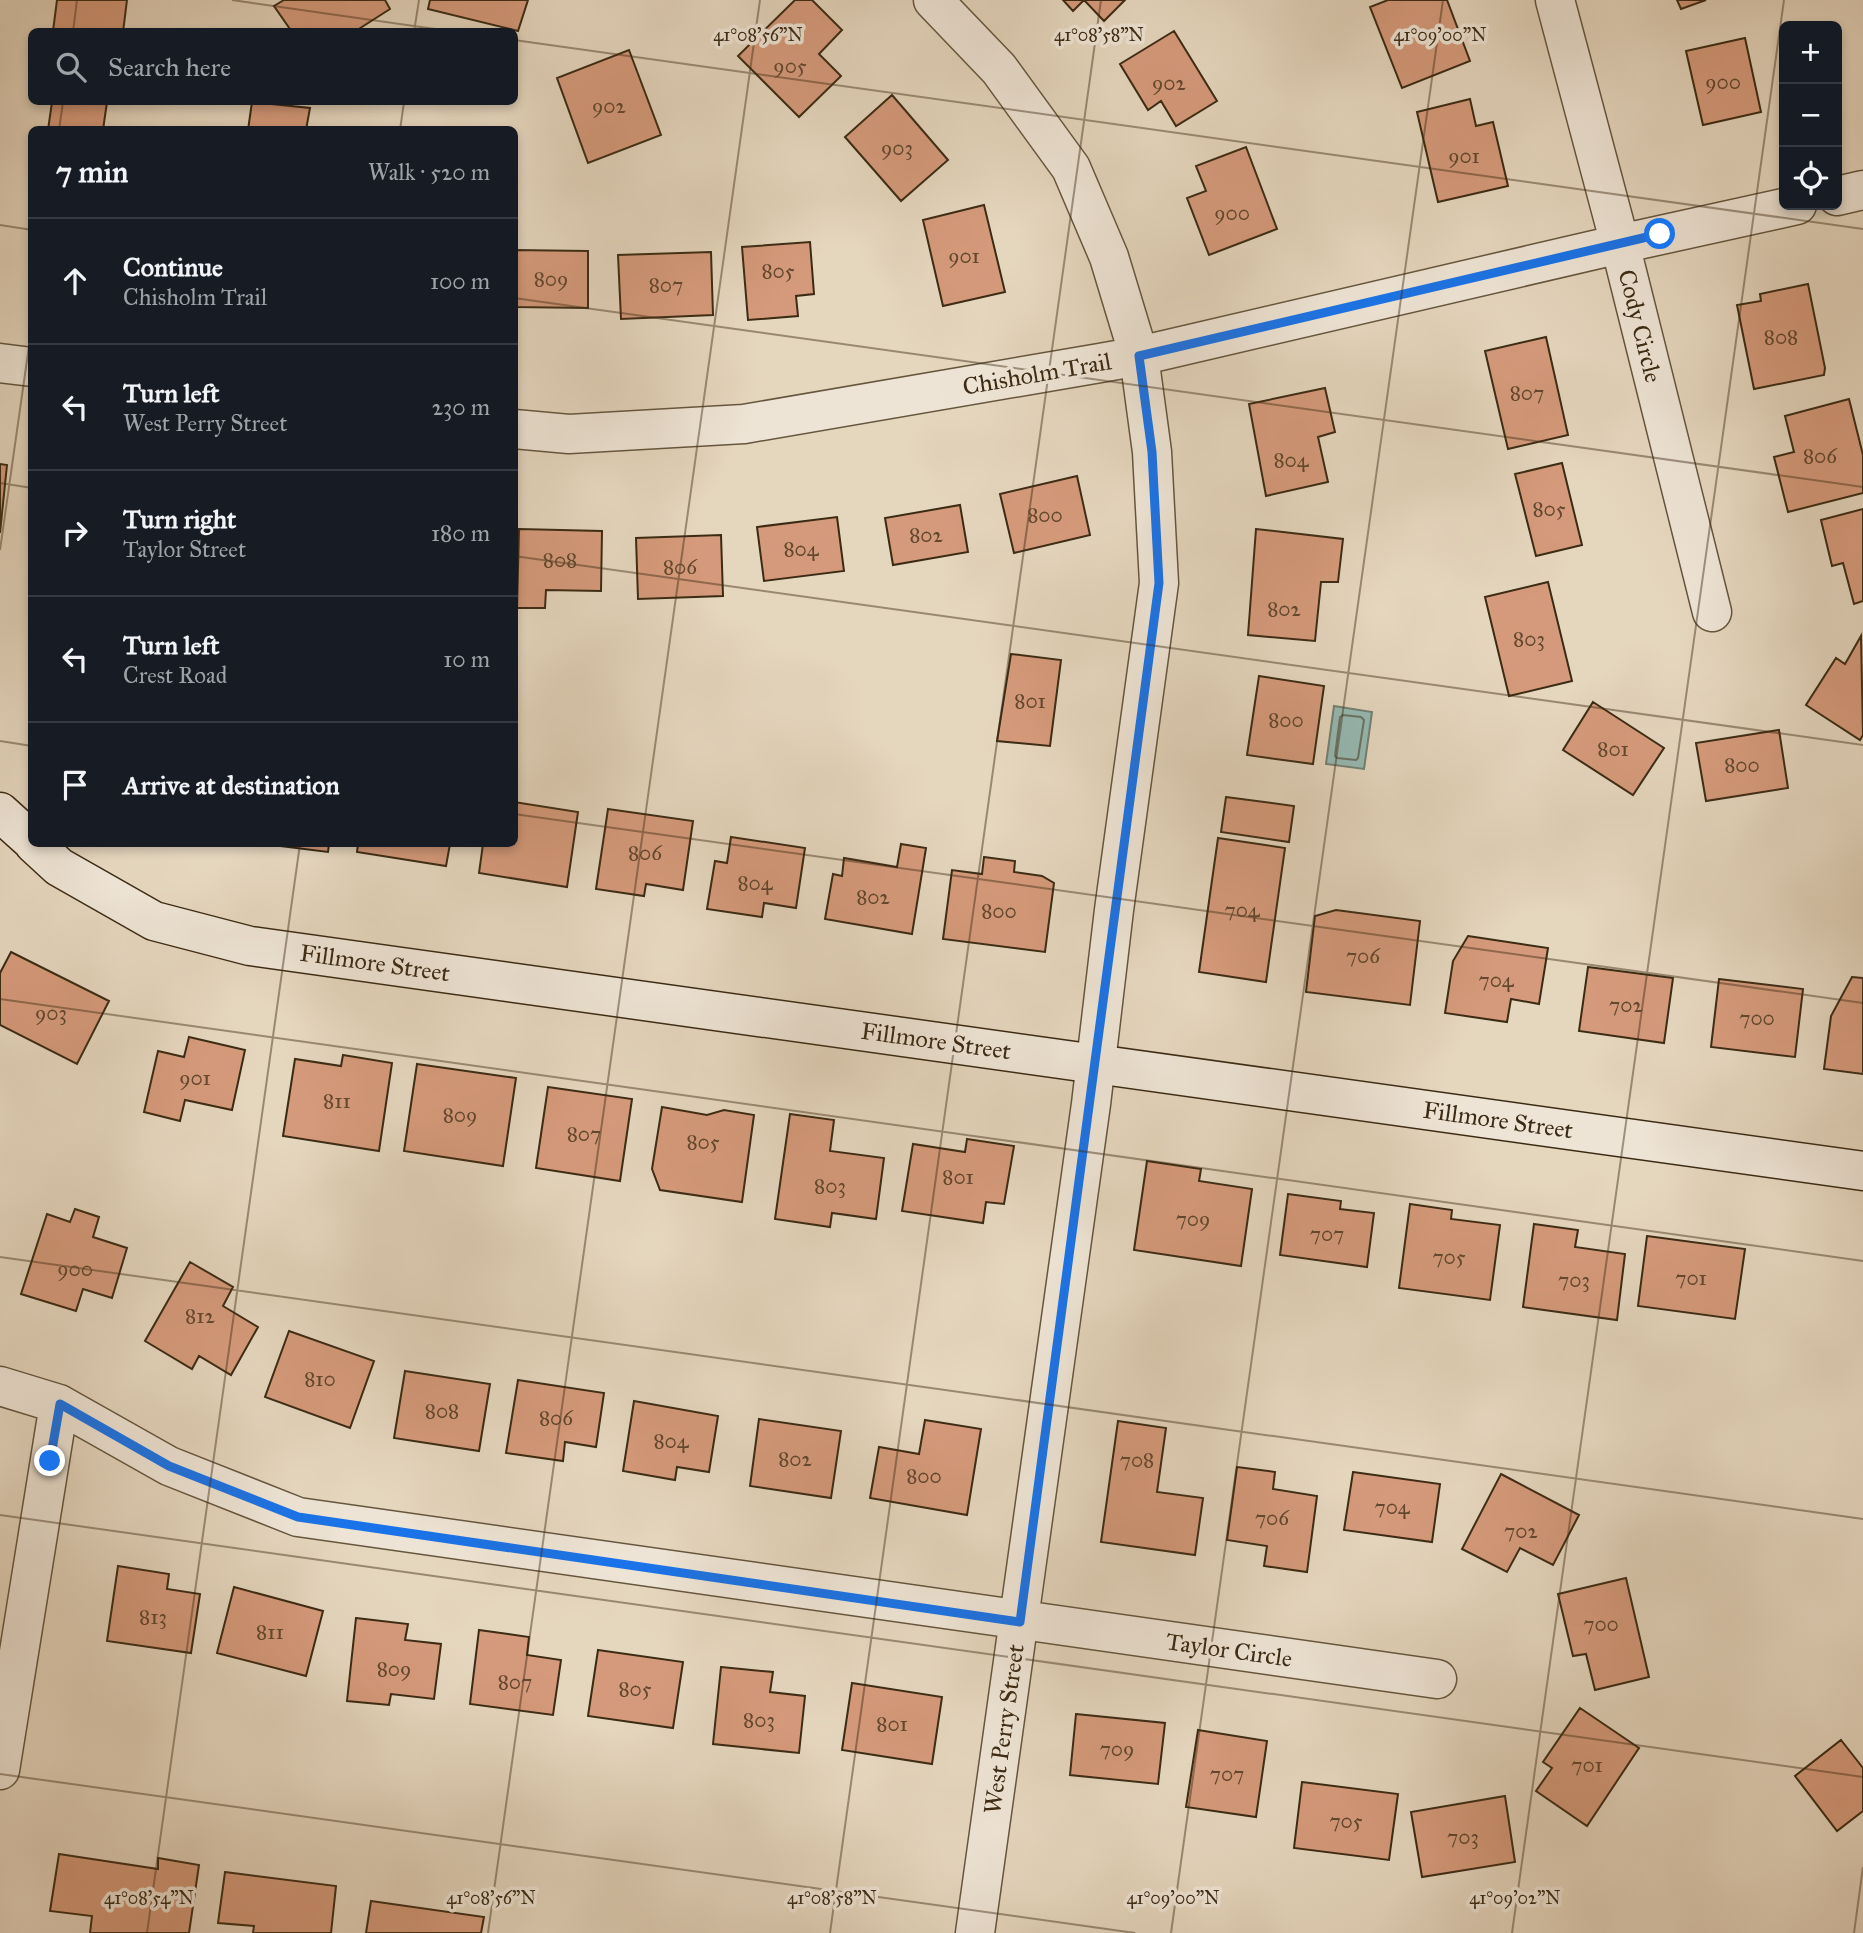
<!DOCTYPE html>
<meta charset="utf-8">
<style>
body{margin:0;font-family:"IM FELL Great Primer",serif;background:#242831;color:#f1f3f6}
.controls{position:absolute;right:21px;top:21px;display:grid;overflow:hidden;border-radius:10px;box-shadow:0 4px 10px #0003}
.controls button{width:63px;height:63px;display:grid;place-items:center;padding:0;border:0;border-bottom:2px solid #363941;background:#171b24;color:#f1f3f6;font:35px sans-serif}
.stop{position:absolute;width:21px;height:21px;margin:-16px;border:5px solid #1a73e8;border-radius:50%;background:#fff}
.stop.end{background:#1a73e8;border-color:#fff;box-shadow:0 2px 7px #0008}
.list{margin:0;padding:0;list-style:none}
h2{display:flex;justify-content:space-between;align-items:center;height:91px;margin:0;padding:0 28px;font-size:30px}
h2 small{font-size:23px;font-weight:400;color:#9ea1a6}
.list li{display:grid;grid-template-columns:46px 1fr auto;gap:21px;align-items:center;box-sizing:border-box;height:126px;padding:0 28px;border-top:2px solid #363941}
.list b{display:block;font-size:26px;white-space:nowrap}
.list p{margin:0;font-size:23px;white-space:nowrap;color:#9ea1a6}
.list em{font-size:23px;font-style:normal;color:#9ea1a6}
.icon{flex:none;width:38px;height:38px;fill:none;stroke:currentColor;stroke-width:2;stroke-linecap:round;stroke-linejoin:round}
.map{position:relative;flex:none;width:1863px;height:1933px;overflow:hidden}
.search{position:absolute;background:#171b24;box-shadow:0 4px 10px #0003;left:28px;top:28px;width:490px;height:77px;display:flex;align-items:center;gap:18px;box-sizing:border-box;padding:0 24px;border-radius:10px;color:#9ea1a6;font-size:26px}
.panel{position:absolute;background:#171b24;box-shadow:0 4px 10px #0003;left:28px;top:126px;width:490px;height:721px;border-radius:10px}
.map>svg:first-child{display:block}
</style>
<div class="map">
<svg width="1863" height="1933" viewBox="0 0 1863 1933">
<rect width="100%" height="100%" fill="#e5d6be"/>
<filter id="stains"><feTurbulence type="fractalNoise" baseFrequency=".00286" numOctaves="4"/><feColorMatrix values="0 0 0 0 .2 0 0 0 0 .09 0 0 0 0 .02 0 0 0 .5 -.17"/></filter>
<radialGradient id="worn" r=".72"><stop offset=".6" stop-color="#630" stop-opacity="0"/><stop offset="1" stop-color="#630" stop-opacity=".3"/></radialGradient>
<!-- water -->
<path fill="#96b9b3" stroke="#728073" stroke-width="2" d="M 1334,706 L 1372,712 L 1364,769 L 1326,764 Z"/>
<g fill="none" stroke-linecap="round" stroke-linejoin="round">
<!-- shore -->
<path stroke="#697264" stroke-width="2" d="M 1343,715 L 1361,717 L 1364,720 L 1358,758 L 1356,760 L 1337,758 L 1335,756 L 1340,717 Z"/>
</g>
<!-- building -->
<path fill="#d59a7b" stroke="#3c2b14" stroke-width="2" d="M 57,0 L 127,0 L 123,32 L 53,31 Z
M 284,0 L 385,0 L 390,9 L 354,32 L 292,32 L 274,6 Z
M 430,0 L 528,0 L 518,31 L 428,9 Z
M 795,0 L 812,0 L 842,30 L 819,54 L 841,76 L 799,117 L 738,56 Z
M 1063,0 L 1125,0 L 1104,21 L 1084,0 L 1073,11 Z
M 1388,0 L 1447,0 L 1470,61 L 1402,88 L 1370,7 Z
M 1677,0 L 1706,0 L 1681,9 Z
M 1174,31 L 1217,101 L 1176,126 L 1161,101 L 1148,110 L 1120,64 Z
M 1745,38 L 1761,112 L 1703,125 L 1686,51 Z
M 629,50 L 661,135 L 588,163 L 557,78 Z
M 892,95 L 948,160 L 901,201 L 845,137 Z
M 1470,99 L 1476,126 L 1493,122 L 1508,186 L 1438,202 L 1417,112 Z
M 52,102 L 107,102 L 103,130 L 48,130 Z
M 252,102 L 310,108 L 306,130 L 248,130 Z
M 1246,147 L 1277,229 L 1209,255 L 1187,198 L 1206,191 L 1196,166 Z
M 984,205 L 1005,292 L 943,306 L 923,220 Z
M 810,242 L 814,294 L 796,296 L 798,316 L 748,320 L 742,247 Z
M 514,250 L 588,251 L 588,308 L 514,307 Z
M 711,252 L 713,315 L 621,319 L 618,255 Z
M 1808,284 L 1825,368 L 1824,375 L 1754,389 L 1737,305 L 1761,301 L 1760,294 Z
M 1546,337 L 1568,435 L 1508,449 L 1485,351 Z
M 1325,388 L 1335,432 L 1318,437 L 1328,482 L 1266,496 L 1249,404 Z
M 1849,399 L 1863,455 L 1863,493 L 1788,512 L 1774,457 L 1794,452 L 1785,416 Z
M 1562,463 L 1582,545 L 1536,556 L 1515,474 Z
M 0,464 L 7,465 L 0,533 Z
M 1077,476 L 1090,535 L 1014,553 L 1000,494 Z
M 960,505 L 968,552 L 893,565 L 885,518 Z
M 1863,509 L 1863,601 L 1854,604 L 1843,563 L 1832,566 L 1821,520 Z
M 837,517 L 844,571 L 764,581 L 757,527 Z
M 519,529 L 602,531 L 601,591 L 546,590 L 545,608 L 517,608 Z
M 1256,529 L 1343,539 L 1338,582 L 1321,582 L 1315,641 L 1248,635 Z
M 721,535 L 723,596 L 638,599 L 636,538 Z
M 1548,582 L 1572,681 L 1509,696 L 1485,597 Z
M 1861,636 L 1863,735 L 1860,740 L 1806,705 L 1836,658 L 1845,664 Z
M 1011,654 L 1061,660 L 1050,746 L 997,741 Z
M 1259,676 L 1324,686 L 1313,764 L 1247,755 Z
M 1593,702 L 1664,748 L 1633,795 L 1563,750 Z
M 1779,730 L 1788,788 L 1706,801 L 1696,743 Z
M 1226,797 L 1294,806 L 1289,842 L 1221,832 Z
M 514,802 L 578,812 L 567,887 L 479,873 L 483,844 L 514,844 Z
M 608,809 L 693,821 L 683,890 L 646,884 L 644,896 L 596,889 Z
M 731,837 L 805,848 L 796,908 L 764,903 L 762,917 L 707,909 L 715,861 L 727,863 Z
M 1218,838 L 1285,848 L 1266,982 L 1199,972 Z
M 264,844 L 329,844 L 328,852 Z
M 358,844 L 450,844 L 446,866 L 357,852 Z
M 901,844 L 926,848 L 912,934 L 825,919 L 833,874 L 842,876 L 844,858 L 897,867 Z
M 984,857 L 1015,861 L 1014,872 L 1042,876 L 1054,883 L 1045,952 L 943,939 L 952,870 L 982,874 Z
M 1336,910 L 1420,921 L 1410,1005 L 1306,992 L 1315,916 Z
M 1468,936 L 1548,948 L 1539,1004 L 1511,999 L 1507,1022 L 1445,1013 L 1453,961 Z
M 11,952 L 109,1001 L 77,1064 L 0,1025 L 0,973 Z
M 1588,967 L 1673,978 L 1664,1043 L 1579,1031 Z
M 1852,977 L 1863,978 L 1863,1074 L 1824,1069 L 1831,1016 Z
M 1719,979 L 1803,989 L 1795,1057 L 1711,1047 Z
M 189,1037 L 245,1050 L 232,1110 L 185,1100 L 180,1121 L 144,1112 L 158,1051 L 184,1057 Z
M 343,1055 L 392,1063 L 379,1151 L 283,1136 L 295,1059 L 341,1066 Z
M 417,1064 L 516,1078 L 503,1166 L 404,1151 Z
M 548,1087 L 632,1099 L 620,1181 L 536,1168 Z
M 662,1107 L 707,1115 L 724,1110 L 754,1115 L 742,1202 L 660,1190 L 652,1169 Z
M 790,1114 L 834,1120 L 830,1151 L 884,1158 L 876,1219 L 832,1213 L 830,1227 L 775,1219 Z
M 967,1139 L 1014,1146 L 1004,1204 L 986,1202 L 983,1223 L 902,1211 L 913,1144 L 965,1152 Z
M 1147,1161 L 1201,1169 L 1199,1181 L 1252,1189 L 1241,1266 L 1134,1250 Z
M 1288,1194 L 1341,1201 L 1340,1209 L 1374,1213 L 1367,1267 L 1280,1255 Z
M 1410,1204 L 1452,1210 L 1451,1219 L 1500,1225 L 1490,1300 L 1399,1288 Z
M 75,1209 L 99,1217 L 93,1237 L 127,1248 L 112,1298 L 83,1289 L 76,1311 L 21,1294 L 47,1214 L 70,1222 Z
M 1534,1224 L 1578,1230 L 1575,1247 L 1625,1254 L 1617,1320 L 1523,1307 Z
M 1647,1236 L 1745,1249 L 1735,1319 L 1638,1306 Z
M 190,1262 L 233,1287 L 223,1306 L 258,1327 L 231,1375 L 199,1356 L 192,1369 L 145,1341 Z
M 289,1331 L 374,1361 L 350,1428 L 265,1397 Z
M 405,1371 L 490,1384 L 479,1451 L 394,1438 Z
M 518,1380 L 604,1393 L 596,1447 L 565,1442 L 563,1461 L 506,1453 Z
M 634,1401 L 718,1416 L 709,1472 L 677,1467 L 675,1480 L 623,1471 Z
M 759,1419 L 841,1431 L 831,1498 L 750,1486 Z
M 925,1420 L 981,1429 L 967,1515 L 870,1498 L 879,1447 L 919,1454 Z
M 1118,1421 L 1166,1428 L 1157,1492 L 1203,1498 L 1195,1555 L 1101,1542 Z
M 1237,1467 L 1275,1472 L 1273,1489 L 1317,1496 L 1307,1572 L 1264,1566 L 1267,1546 L 1227,1540 Z
M 1353,1472 L 1440,1484 L 1432,1542 L 1344,1530 Z
M 1501,1474 L 1579,1515 L 1553,1565 L 1520,1548 L 1507,1572 L 1462,1549 Z
M 118,1566 L 169,1574 L 167,1589 L 200,1594 L 191,1653 L 107,1641 Z
M 1626,1578 L 1649,1677 L 1595,1690 L 1586,1654 L 1573,1656 L 1558,1594 Z
M 234,1587 L 323,1611 L 306,1676 L 217,1653 Z
M 356,1618 L 408,1624 L 405,1640 L 441,1644 L 434,1699 L 391,1694 L 389,1705 L 347,1701 Z
M 479,1630 L 529,1637 L 527,1655 L 561,1660 L 553,1715 L 470,1704 Z
M 598,1650 L 683,1662 L 673,1728 L 588,1716 Z
M 721,1667 L 773,1672 L 770,1692 L 805,1696 L 799,1753 L 713,1744 Z
M 852,1683 L 942,1697 L 932,1764 L 842,1750 Z
M 1580,1708 L 1639,1748 L 1587,1826 L 1536,1791 L 1552,1768 L 1543,1762 Z
M 1076,1714 L 1165,1723 L 1158,1784 L 1070,1775 Z
M 1198,1730 L 1267,1741 L 1256,1817 L 1186,1807 Z
M 1841,1740 L 1863,1768 L 1863,1811 L 1837,1831 L 1795,1776 Z
M 1841,1740 L 1863,1768 L 1863,1811 L 1837,1831 L 1795,1776 Z
M 1302,1782 L 1398,1794 L 1389,1860 L 1294,1848 Z
M 1505,1796 L 1515,1862 L 1422,1877 L 1411,1812 Z
M 59,1854 L 158,1869 L 158,1858 L 199,1865 L 189,1933 L 90,1933 L 92,1916 L 50,1911 Z
M 225,1872 L 336,1886 L 331,1933 L 253,1933 L 254,1926 L 218,1923 Z
M 371,1901 L 484,1917 L 481,1933 L 366,1933 Z"/>
<g fill="none" stroke-linecap="round" stroke-linejoin="round">
<!-- street casing -->
<g stroke="#66563e" stroke-width="41">
<path id="street" d="M 933,0 L 999,69 L 1071,168 L 1109,257 L 1139,356 L 1152,452 L 1159,583 L 1114,910 L 1091,1104 L 975,1933
M 1555,0 L 1620,244 L 1712,612
M 1837,196 L 1863,190
M 0,363 L 32,367
M 514,429 L 569,434 L 744,424 L 1100,363 L 1139,356 L 1620,244 L 1797,205
M 0,1386 L 59,1404 L 169,1466 L 298,1517 L 1437,1679
M 0,1770 L 59,1404"/>
</g>
<!-- secondary casing -->
<g stroke="#3c2b14" stroke-width="41">
<path id="secondary" d="M 0,812 L 32,841
M 34,844 L 59,867 L 154,921 L 250,946 L 1863,1171"/>
</g>
<!-- street -->
<use href="#street" stroke="#eee4d5" stroke-width="38"/>
<!-- secondary -->
<use href="#secondary" stroke="#eee4d5" stroke-width="38"/>
</g>
<g fill="none" stroke-linecap="round" stroke-linejoin="round">
<!-- route -->
<path stroke="#1a73e8" stroke-width="9" d="M 50,1461 L 60,1404 L 169,1466 L 298,1517 L 1020,1622 L 1159,583 L 1152,452 L 1139,356 L 1660,234"/>
</g>
<!-- ticks -->
<path fill="none" stroke="#3c2b14" stroke-width="2" stroke-opacity="0.45" d="M 232,0 L 456,32M 73,32 L 77,0M 414,32 L 419,0M 514,40 L 1863,229M 59,130 L 63,102M 400,130 L 404,102M 0,225 L 32,230M 514,298 L 1863,487M 0,483 L 32,488M 0,550 L 32,325M 514,556 L 1863,745M 0,741 L 32,746M 514,814 L 1863,1003M 0,999 L 1863,1261M 0,1257 L 1863,1519M 0,1515 L 1863,1777M 0,1774 L 1135,1933M 147,1933 L 300,844M 488,1933 L 760,0M 830,1933 L 1101,0M 1171,1933 L 1443,0M 1512,1933 L 1784,0M 1854,1933 L 1863,1867"/>
<g text-anchor="middle" dominant-baseline="central" stroke-width="7" stroke-linejoin="round" paint-order="stroke">
<!-- number labels -->
<g font-size="21" fill="#62472e">
<text x="790" y="66">905</text>
<text x="1723" y="82">900</text>
<text x="1169" y="83">902</text>
<text x="609" y="106">902</text>
<text x="897" y="148">903</text>
<text x="1464" y="156">901</text>
<text x="1232" y="213">900</text>
<text x="964" y="256">901</text>
<text x="778" y="271">805</text>
<text x="551" y="279">809</text>
<text x="666" y="285">807</text>
<text x="1781" y="337">808</text>
<text x="1527" y="393">807</text>
<text x="1820" y="456">806</text>
<text x="1291" y="460">804</text>
<text x="1549" y="509">805</text>
<text x="1045" y="515">800</text>
<text x="926" y="535">802</text>
<text x="801" y="549">804</text>
<text x="560" y="560">808</text>
<text x="680" y="567">806</text>
<text x="1284" y="609">802</text>
<text x="1529" y="639">803</text>
<text x="1030" y="701">801</text>
<text x="1286" y="720">800</text>
<text x="1613" y="749">801</text>
<text x="1742" y="765">800</text>
<text x="645" y="853">806</text>
<text x="755" y="883">804</text>
<text x="873" y="897">802</text>
<text x="1242" y="910">704</text>
<text x="999" y="911">800</text>
<text x="1363" y="956">706</text>
<text x="1496" y="980">704</text>
<text x="1626" y="1005">702</text>
<text x="51" y="1013">903</text>
<text x="1757" y="1018">700</text>
<text x="195" y="1078">901</text>
<text x="337" y="1101">811</text>
<text x="460" y="1115">809</text>
<text x="584" y="1134">807</text>
<text x="703" y="1142">805</text>
<text x="958" y="1177">801</text>
<text x="830" y="1186">803</text>
<text x="1193" y="1219">709</text>
<text x="1327" y="1234">707</text>
<text x="1449" y="1257">705</text>
<text x="75" y="1269">900</text>
<text x="1691" y="1278">701</text>
<text x="1574" y="1280">703</text>
<text x="200" y="1316">812</text>
<text x="320" y="1379">810</text>
<text x="442" y="1411">808</text>
<text x="556" y="1418">806</text>
<text x="671" y="1441">804</text>
<text x="795" y="1459">802</text>
<text x="1137" y="1460">708</text>
<text x="924" y="1476">800</text>
<text x="1392" y="1507">704</text>
<text x="1272" y="1518">706</text>
<text x="1521" y="1531">702</text>
<text x="153" y="1617">813</text>
<text x="1601" y="1624">700</text>
<text x="270" y="1632">811</text>
<text x="394" y="1669">809</text>
<text x="515" y="1682">807</text>
<text x="635" y="1689">805</text>
<text x="759" y="1720">803</text>
<text x="892" y="1724">801</text>
<text x="1117" y="1749">709</text>
<text x="1587" y="1765">701</text>
<text x="1227" y="1774">707</text>
<text x="1346" y="1821">705</text>
<text x="1463" y="1837">703</text>
</g>
<!-- street labels -->
<g font-size="24" fill="#3c2b14" stroke="#eee4d5">
<text transform="translate(1640 326) rotate(76)">Cody Circle</text>
<text transform="translate(1037 374) rotate(-10)">Chisholm Trail</text>
<text transform="translate(375 963) rotate(8)">Fillmore Street</text>
<text transform="translate(936 1041) rotate(8)">Fillmore Street</text>
<text transform="translate(1498 1120) rotate(8)">Fillmore Street</text>
<text transform="translate(1229 1650) rotate(8)">Taylor Circle</text>
<text transform="translate(1004 1729) rotate(-82)">West Perry Street</text>
</g>
</g>
<g font-size="18" text-anchor="middle" fill="#3c2b14" stroke="#eee4d5" stroke-width="7" stroke-linejoin="round" paint-order="stroke">
<text x="758" y="41">41°08'56"N</text>
<text x="1099" y="41">41°08'58"N</text>
<text x="1440" y="41">41°09'00"N</text>
<text x="149" y="1904">41°08'54"N</text>
<text x="491" y="1904">41°08'56"N</text>
<text x="832" y="1904">41°08'58"N</text>
<text x="1173" y="1904">41°09'00"N</text>
<text x="1515" y="1904">41°09'02"N</text>
</g>
<rect width="100%" height="100%" filter="url(#stains)"/>
<rect width="100%" height="100%" fill="url(#worn)"/>
</svg>
<div class="controls">
<button>+</button>
<button>−</button>
<button><svg class="icon" aria-label="locate" viewBox="0 0 24 24"><circle cx="12" cy="12" r="6"/><path d="M12 2v4M12 18v4M2 12h4M18 12h4"/></svg></button>
</div>
<div class="stop" style="left:1660px;top:234px"></div>
<div class="stop end" style="left:50px;top:1461px"></div>
<div class="search"><svg class="icon" aria-label="search" viewBox="0 0 24 24"><circle cx="10" cy="10" r="6"/><path d="M15 15l6 6"/></svg>Search here</div>
<section class="panel">
<h2>7 min<small>Walk · 520 m</small></h2>
<ul class="list">
<li><svg class="icon" aria-label="ahead" viewBox="0 0 24 24"><path d="M12 20V5M6 11l6-6 6 6"/></svg><div><b>Continue</b><p>Chisholm Trail</p></div><em>100 m</em></li>
<li><svg class="icon" aria-label="left" viewBox="0 0 24 24"><path d="M17 20v-9H6M10 6l-5 5 5 5"/></svg><div><b>Turn left</b><p>West Perry Street</p></div><em>230 m</em></li>
<li><svg class="icon" aria-label="right" viewBox="0 0 24 24"><path d="M7 20v-9h11M14 6l5 5-5 5"/></svg><div><b>Turn right</b><p>Taylor Street</p></div><em>180 m</em></li>
<li><svg class="icon" aria-label="left" viewBox="0 0 24 24"><path d="M17 20v-9H6M10 6l-5 5 5 5"/></svg><div><b>Turn left</b><p>Crest Road</p></div><em>10 m</em></li>
<li><svg class="icon" aria-label="arrive" viewBox="0 0 24 24"><path d="M6 21V4h12l-3 4 3 4H6"/></svg><div><b>Arrive at destination</b></div></li>
</ul>
</section>
</div>
